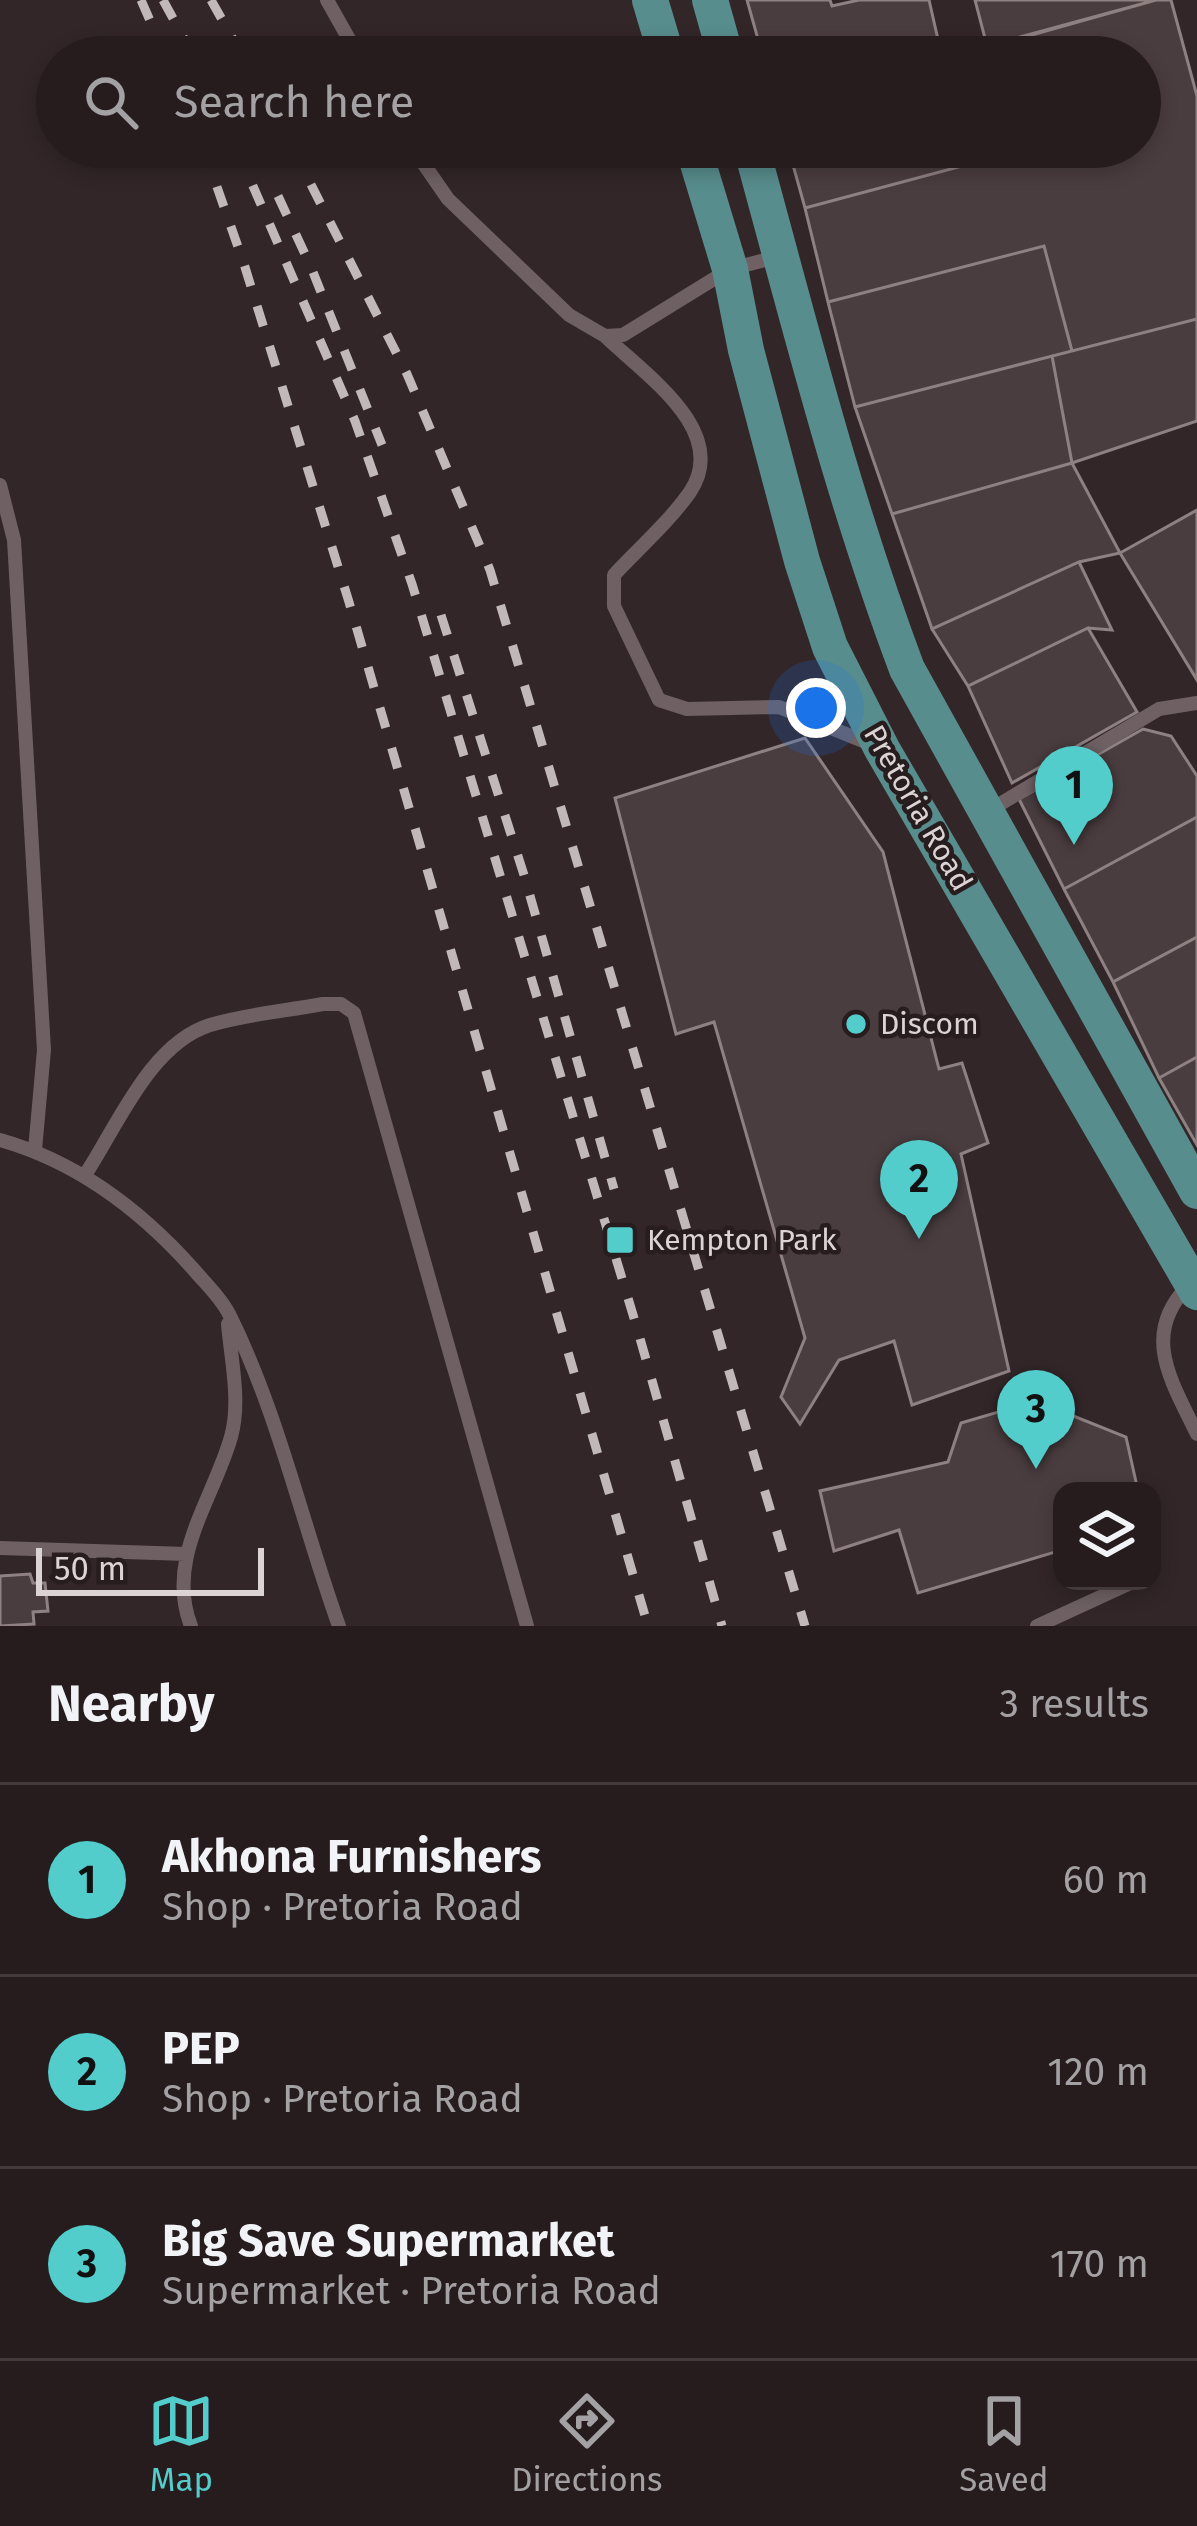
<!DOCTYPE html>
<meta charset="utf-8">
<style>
body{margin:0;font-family:"Fira Sans",sans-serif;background:#32292b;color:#f1f3f6}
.controls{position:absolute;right:36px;bottom:36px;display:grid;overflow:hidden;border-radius:24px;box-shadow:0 6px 18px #0003}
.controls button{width:108px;height:108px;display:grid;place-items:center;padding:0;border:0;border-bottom:3px solid #423a3c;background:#261c1e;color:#f1f3f6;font:60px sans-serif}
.scale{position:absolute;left:36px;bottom:30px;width:228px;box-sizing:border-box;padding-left:12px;border:6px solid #dbd3d4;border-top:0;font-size:33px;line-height:42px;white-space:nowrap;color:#dbd3d4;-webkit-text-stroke:9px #281d1e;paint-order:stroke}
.you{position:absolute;left:816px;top:708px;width:42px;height:42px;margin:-30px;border:9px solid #fff;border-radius:50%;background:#1a73e8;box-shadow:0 0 0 18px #1a73e833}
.badge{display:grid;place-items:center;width:78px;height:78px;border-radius:50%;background:#53cdcb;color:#111;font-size:39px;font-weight:700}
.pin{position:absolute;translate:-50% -99px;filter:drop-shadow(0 3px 6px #0008)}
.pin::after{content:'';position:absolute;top:63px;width:42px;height:36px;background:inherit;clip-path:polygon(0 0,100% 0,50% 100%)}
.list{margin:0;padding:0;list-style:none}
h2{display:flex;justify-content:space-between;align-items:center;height:156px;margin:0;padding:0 48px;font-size:51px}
h2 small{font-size:39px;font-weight:400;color:#a4a1a4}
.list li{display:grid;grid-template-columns:78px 1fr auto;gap:36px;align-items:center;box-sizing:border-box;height:192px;padding:0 48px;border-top:3px solid #423a3c}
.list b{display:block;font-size:45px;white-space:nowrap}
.list p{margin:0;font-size:39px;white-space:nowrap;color:#a4a1a4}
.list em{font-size:39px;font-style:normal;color:#a4a1a4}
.icon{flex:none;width:66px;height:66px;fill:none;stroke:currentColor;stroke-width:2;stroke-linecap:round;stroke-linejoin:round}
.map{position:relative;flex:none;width:1197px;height:1626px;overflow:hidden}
.search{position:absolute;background:#261c1e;box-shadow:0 6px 18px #0003;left:36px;right:36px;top:36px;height:132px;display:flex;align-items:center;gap:30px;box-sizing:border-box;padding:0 42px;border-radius:66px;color:#a4a1a4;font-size:45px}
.sheet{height:732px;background:#261c1e}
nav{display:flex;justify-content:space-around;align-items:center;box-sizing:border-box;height:168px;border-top:3px solid #423a3c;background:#261c1e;font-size:33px;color:#a4a1a4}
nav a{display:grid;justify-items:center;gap:6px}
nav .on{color:#53cdcb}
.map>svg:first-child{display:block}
</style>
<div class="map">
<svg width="1197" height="1626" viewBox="0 0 1197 1626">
<rect width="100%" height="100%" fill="#322628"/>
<!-- building -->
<path fill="#4a3d3f" stroke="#8f8082" stroke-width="3" d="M 747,0 L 830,0 L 832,6 L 859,0 L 929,0 L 942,57 L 763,57 Z
M 975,0 L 1156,0 L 987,46 Z
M 1156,0 L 1171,0 L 1197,96 L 1197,319 L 1072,351 L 1044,246 L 828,302 L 805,208 L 981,161 L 977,147 L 1140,147 L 1140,57 L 954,57 Z
M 788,147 L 977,147 L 981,161 L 805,208 Z
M 1044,246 L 1072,351 L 855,407 L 828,302 Z
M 1197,319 L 1197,421 L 1072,463 L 1052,356 Z
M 1052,356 L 1072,463 L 892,514 L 855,407 Z
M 1072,463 L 1120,553 L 1079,562 L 932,629 L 892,514 Z
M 1197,510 L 1197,680 L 1120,553 Z
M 1079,562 L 1112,630 L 1088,628 L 968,686 L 932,629 Z
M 1088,628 L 1137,712 L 1012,783 L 968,686 Z
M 1143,729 L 1171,736 L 1197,776 L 1197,817 L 1064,889 L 1019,799 Z
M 805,738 L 883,852 L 939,1069 L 962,1063 L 988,1143 L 961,1154 L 1009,1371 L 912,1405 L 894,1341 L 839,1360 L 800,1424 L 781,1397 L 805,1338 L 714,1022 L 676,1034 L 615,798 Z
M 1197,817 L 1197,937 L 1113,982 L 1064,889 Z
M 1197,937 L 1197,1057 L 1159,1078 L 1113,982 Z
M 1197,1057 L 1197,1145 L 1159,1078 Z
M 1036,1401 L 1126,1437 L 1138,1491 L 1062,1491 L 1062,1550 L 918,1593 L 899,1530 L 834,1551 L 820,1491 L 948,1462 L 961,1423 Z
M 30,1574 L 33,1583 L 45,1583 L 48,1611 L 33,1612 L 34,1624 L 0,1626 L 0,1576 Z"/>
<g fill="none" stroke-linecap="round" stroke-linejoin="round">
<!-- lane -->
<path stroke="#6f6163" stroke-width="14" d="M 327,0 L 359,57
M 412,147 L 448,199 L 569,315 L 605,336 L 623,335 L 730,269 L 781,256
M 605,336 C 644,374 731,431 690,492 C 669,522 639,548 614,575 L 614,606 L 659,700 L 687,709 L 779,707 L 873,745
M 0,485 L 14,540 L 44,1050 L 35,1150
M 990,810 L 1159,709 L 1197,703
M 0,1140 C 78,1162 142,1211 195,1271 C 207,1285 221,1298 229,1314 C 278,1412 302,1523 339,1626
M 85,1175 C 118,1125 150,1044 210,1025 C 246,1014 286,1011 323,1004 L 341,1004 L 354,1013 L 527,1626
M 1188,1286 C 1140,1335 1172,1382 1197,1434
M 0,1548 L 187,1554
M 191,1626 C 165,1559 213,1500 231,1437 C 241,1402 231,1360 228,1324
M 1037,1626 L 1135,1581"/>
<!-- primary -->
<path stroke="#588d8d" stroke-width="36" d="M 650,0 L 667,57
M 710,0 L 726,57
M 693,147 L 730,269 L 746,350 L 802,561 L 830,647 L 882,749 L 1197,1292
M 751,147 C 799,322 843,499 907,669 L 1197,1191"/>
<!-- rail -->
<path stroke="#c0b8b9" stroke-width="9" stroke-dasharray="21 21" stroke-linecap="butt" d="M 141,0 L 166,57
M 163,0 L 194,57
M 211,0 L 243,57
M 203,147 L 244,264 L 349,602 L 648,1626
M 236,147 L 355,421 L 412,584 L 637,1328 L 722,1626
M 292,147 L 407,374 L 490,570 L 805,1626
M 278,196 L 311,267 L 382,445
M 441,615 L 524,875 L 614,1189"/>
</g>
<!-- markers -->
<g fill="#53cdcb" stroke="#281d1e" stroke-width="4.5">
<circle cx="856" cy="1024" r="12"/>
<rect x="605" y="1225" width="30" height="30" rx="6"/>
</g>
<g text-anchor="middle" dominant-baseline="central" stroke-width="9" stroke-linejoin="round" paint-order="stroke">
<!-- street labels -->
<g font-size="30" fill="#dbd3d4" stroke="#281d1e">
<text transform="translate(918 808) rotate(60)">Pretoria Road</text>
</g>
<!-- poi labels -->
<g font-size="30" fill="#dbd3d4" stroke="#281d1e" text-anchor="start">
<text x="880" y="1024">Discom</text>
<text x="647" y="1240">Kempton Park</text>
</g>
</g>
</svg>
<div class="controls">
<button><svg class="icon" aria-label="layers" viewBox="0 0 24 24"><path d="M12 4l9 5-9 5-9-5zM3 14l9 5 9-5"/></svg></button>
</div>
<div class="scale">50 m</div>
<div class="you"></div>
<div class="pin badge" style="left:1074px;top:845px">1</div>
<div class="pin badge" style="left:919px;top:1239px">2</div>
<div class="pin badge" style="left:1036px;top:1469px">3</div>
<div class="search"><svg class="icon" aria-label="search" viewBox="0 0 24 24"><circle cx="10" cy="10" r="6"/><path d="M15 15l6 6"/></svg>Search here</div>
</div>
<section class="sheet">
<h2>Nearby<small>3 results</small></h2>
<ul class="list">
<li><span class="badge">1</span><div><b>Akhona Furnishers</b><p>Shop · Pretoria Road</p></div><em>60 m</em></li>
<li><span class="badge">2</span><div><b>PEP</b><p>Shop · Pretoria Road</p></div><em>120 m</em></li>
<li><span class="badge">3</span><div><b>Big Save Supermarket</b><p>Supermarket · Pretoria Road</p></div><em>170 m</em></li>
</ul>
</section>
<nav>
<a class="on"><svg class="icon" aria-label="map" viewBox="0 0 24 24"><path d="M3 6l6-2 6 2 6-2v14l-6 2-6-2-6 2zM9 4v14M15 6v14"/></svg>Map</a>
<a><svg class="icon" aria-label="directions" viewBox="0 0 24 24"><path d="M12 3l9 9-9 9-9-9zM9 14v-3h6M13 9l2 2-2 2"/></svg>Directions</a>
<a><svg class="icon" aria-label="saved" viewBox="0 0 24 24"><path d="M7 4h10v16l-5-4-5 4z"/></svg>Saved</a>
</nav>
